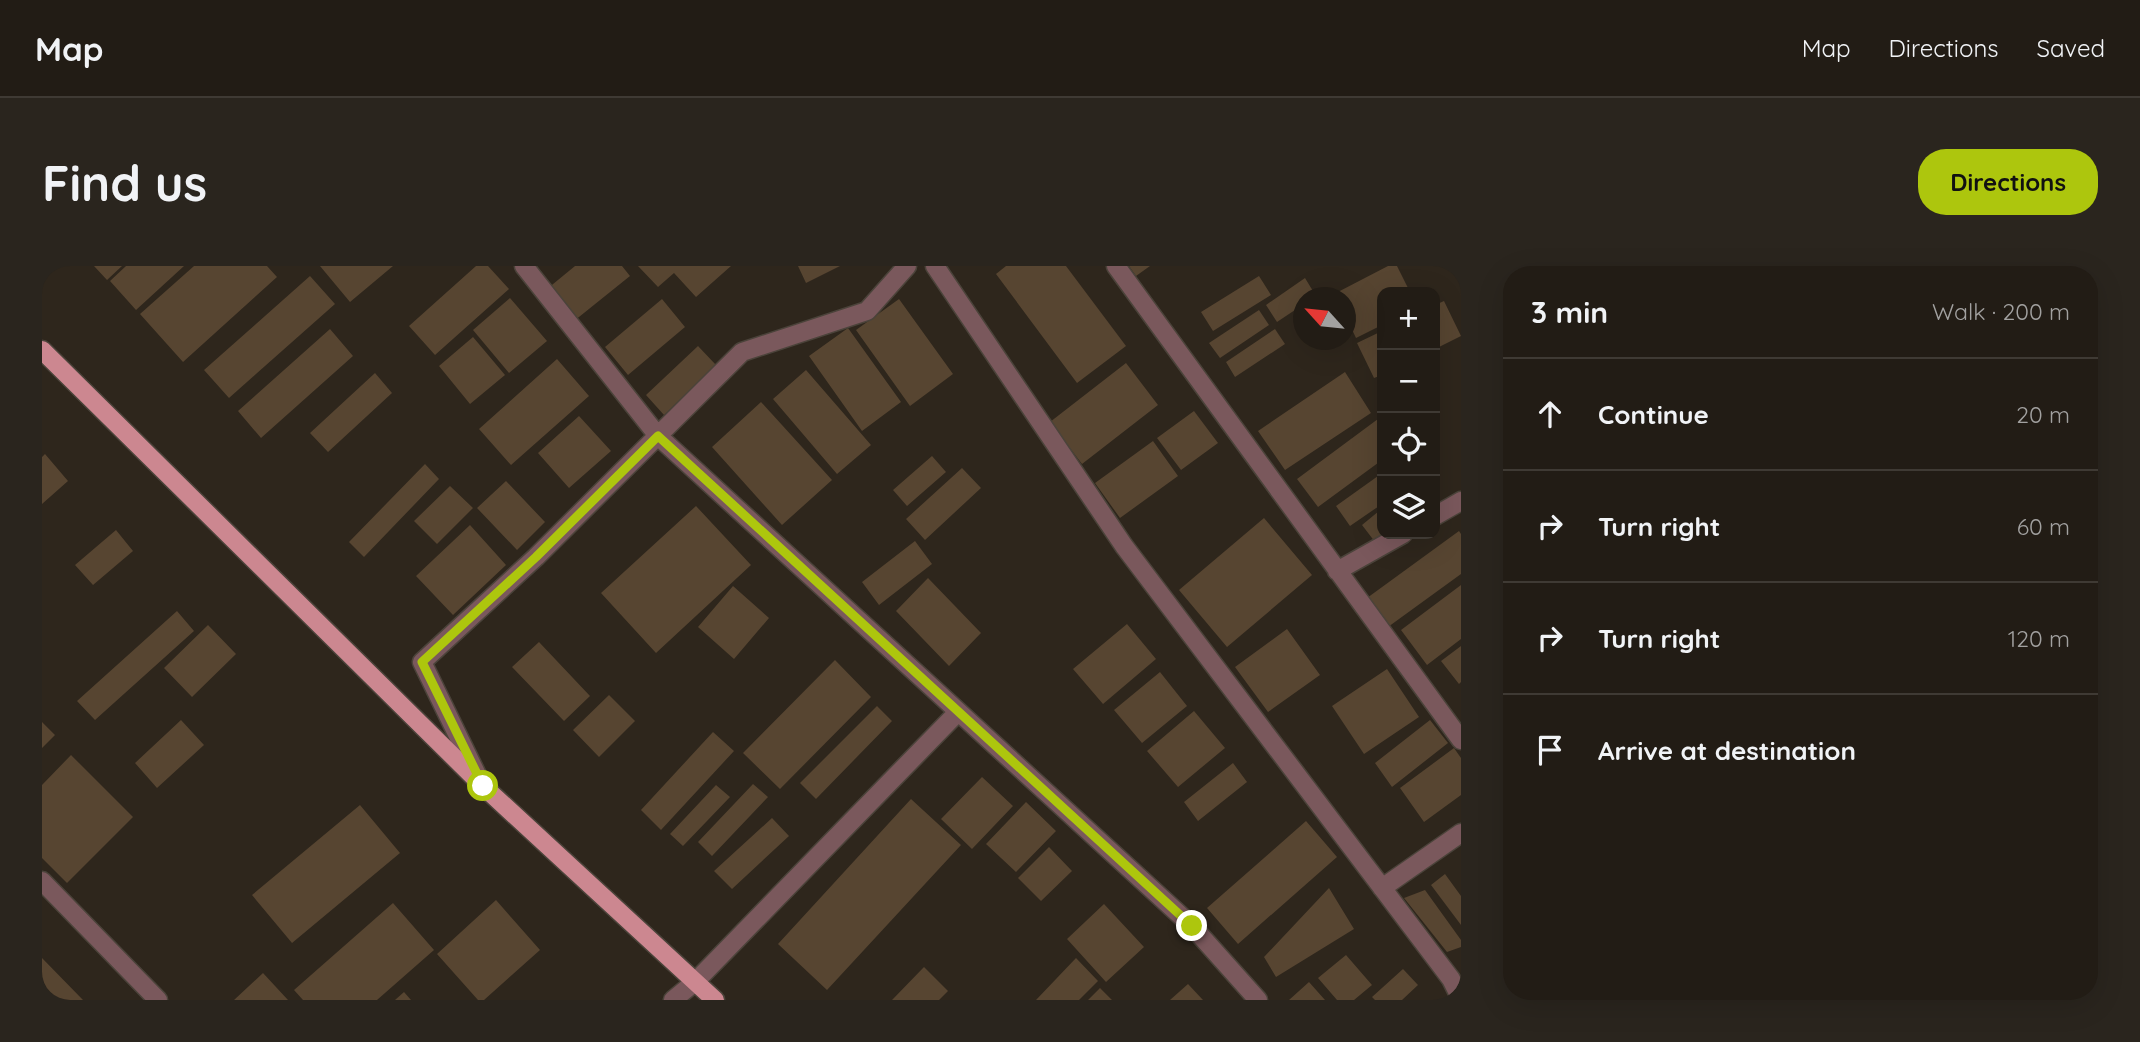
<!DOCTYPE html>
<meta charset="utf-8">
<style>
body{margin:0;font-family:Quicksand,sans-serif;background:#2a251e;color:#f1f3f6}
.controls{position:absolute;right:21px;top:21px;display:grid;overflow:hidden;border-radius:14px;box-shadow:0 7px 28px #0002}
.controls button{width:63px;height:63px;display:grid;place-items:center;padding:0;border:0;border-bottom:2px solid #3f3a34;background:#221c15;color:#f1f3f6;font:35px sans-serif}
.compass{position:absolute;left:1251px;top:21px;width:63px;height:63px;border-radius:50%;background:#221c15;box-shadow:0 7px 28px #0002;rotate:297deg}
.stop{position:absolute;width:21px;height:21px;margin:-16px;border:5px solid #adc60d;border-radius:50%;background:#fff}
.stop.end{background:#adc60d;border-color:#fff;box-shadow:0 2px 7px #0008}
.list{margin:0;padding:0;list-style:none}
h2{display:flex;justify-content:space-between;align-items:center;height:91px;margin:0;padding:0 28px;font-size:30px}
h2 small{font-size:23px;font-weight:400;color:#a2a1a0}
.list li{display:grid;grid-template-columns:46px 1fr auto;gap:21px;align-items:center;box-sizing:border-box;height:112px;padding:0 28px;border-top:2px solid #3f3a34}
.list b{display:block;font-size:26px;white-space:nowrap}
.list em{font-size:23px;font-style:normal;color:#a2a1a0}
.icon{flex:none;width:38px;height:38px;fill:none;stroke:currentColor;stroke-width:2;stroke-linecap:round;stroke-linejoin:round}
.map{position:relative;flex:none;width:1419px;height:734px;overflow:hidden;border-radius:28px}
header{display:flex;align-items:center;gap:42px;box-sizing:border-box;height:98px;padding:0 35px;background:#221c15;border-bottom:2px solid #3f3a34}
header strong{font-size:33px}
nav{display:flex;gap:38px;margin-inline-start:auto;font-size:24px}
.intro{display:flex;align-items:center;justify-content:space-between;box-sizing:border-box;height:168px;padding:0 42px}
h1{margin:0;font-size:49px}
.button{padding:18px 32px;border-radius:28px;background:#adc60d;color:#111;font-size:24px;font-weight:700}
main{display:flex;gap:42px;padding:0 42px}
aside{flex:1;background:#221c15;border-radius:28px;box-shadow:0 7px 28px #0002}
.map>svg:first-child{display:block}
</style>
<header>
<strong>Map</strong>
<nav><a>Map</a><a>Directions</a><a>Saved</a></nav>
</header>
<div class="intro"><h1>Find us</h1><a class="button">Directions</a></div>
<main>
<div class="map">
<svg width="1419" height="734" viewBox="0 0 1419 734">
<rect width="100%" height="100%" fill="#2e261c"/>
<!-- building -->
<path fill="#574531" d="M 52,0 L 80,0 L 65,14 Z
M 84,0 L 142,0 L 94,44 L 68,15 Z
M 152,0 L 225,0 L 235,11 L 141,96 L 98,48 Z
M 278,0 L 351,0 L 308,36 Z
M 434,0 L 446,0 L 467,23 L 393,89 L 367,60 Z
M 533,0 L 580,0 L 588,10 L 532,55 L 505,23 Z
M 596,0 L 689,0 L 654,31 L 632,7 L 616,21 Z
M 756,0 L 798,0 L 764,17 Z
M 964,0 L 1024,0 L 1084,80 L 1035,117 L 954,8 Z
M 1087,0 L 1108,0 L 1094,10 Z
M 1346,0 L 1355,0 L 1368,26 L 1340,26 L 1340,59 L 1314,72 L 1304,51 L 1304,32 L 1293,32 L 1292,28 Z
M 268,10 L 293,38 L 187,132 L 162,104 Z
M 1217,10 L 1229,29 L 1171,65 L 1159,46 Z
M 1263,12 L 1274,30 L 1262,32 L 1262,38 L 1235,56 L 1224,39 Z
M 468,32 L 505,75 L 467,107 L 431,64 Z
M 620,33 L 643,61 L 586,109 L 563,81 Z
M 857,33 L 911,108 L 868,140 L 814,64 Z
M 1402,35 L 1419,70 L 1393,83 L 1393,39 Z
M 1217,44 L 1227,59 L 1178,92 L 1167,77 Z
M 806,62 L 859,136 L 820,165 L 767,90 Z
M 288,63 L 311,90 L 219,172 L 196,145 Z
M 1233,63 L 1243,78 L 1193,111 L 1184,96 Z
M 1340,65 L 1340,109 L 1332,112 L 1315,77 Z
M 431,71 L 463,109 L 428,138 L 397,100 Z
M 656,80 L 674,99 L 622,149 L 604,129 Z
M 515,93 L 547,130 L 469,199 L 437,163 Z
M 1084,97 L 1116,139 L 1040,198 L 1008,156 Z
M 764,104 L 829,179 L 795,208 L 731,133 Z
M 1303,106 L 1329,147 L 1243,204 L 1216,165 Z
M 333,107 L 350,127 L 286,186 L 268,167 Z
M 719,136 L 790,214 L 740,259 L 670,181 Z
M 1152,145 L 1176,177 L 1139,204 L 1115,172 Z
M 537,150 L 569,185 L 527,222 L 496,187 Z
M 1340,150 L 1340,194 L 1276,241 L 1255,213 Z
M 1111,175 L 1136,210 L 1078,252 L 1053,217 Z
M 3,188 L 26,215 L 0,238 L 0,191 Z
M 890,190 L 904,206 L 865,240 L 851,224 Z
M 383,198 L 397,213 L 322,291 L 307,276 Z
M 920,202 L 939,222 L 883,274 L 864,253 Z
M 1336,210 L 1340,216 L 1340,238 L 1308,260 L 1294,240 Z
M 464,215 L 503,256 L 475,284 L 435,242 Z
M 408,220 L 431,242 L 395,278 L 372,255 Z
M 654,240 L 709,299 L 614,387 L 559,327 Z
M 1337,245 L 1340,250 L 1340,268 L 1343,268 L 1333,276 L 1320,259 Z
M 1222,252 L 1270,309 L 1185,381 L 1137,324 Z
M 428,259 L 464,299 L 411,349 L 374,310 Z
M 74,264 L 91,285 L 51,319 L 33,299 Z
M 1417,265 L 1419,268 L 1419,308 L 1346,361 L 1325,332 Z
M 873,275 L 890,298 L 837,339 L 820,316 Z
M 886,312 L 939,367 L 907,400 L 854,345 Z
M 1419,319 L 1419,373 L 1385,399 L 1359,364 Z
M 691,320 L 727,352 L 692,393 L 656,361 Z
M 135,345 L 152,365 L 53,454 L 35,435 Z
M 1085,358 L 1114,393 L 1061,438 L 1031,403 Z
M 166,359 L 194,388 L 150,431 L 122,402 Z
M 1245,363 L 1278,409 L 1226,446 L 1193,401 Z
M 497,376 L 548,430 L 522,455 L 470,401 Z
M 1419,380 L 1419,416 L 1417,418 L 1399,395 Z
M 793,394 L 829,431 L 738,523 L 701,487 Z
M 1345,403 L 1377,451 L 1322,488 L 1290,440 Z
M 1118,406 L 1145,440 L 1100,477 L 1072,444 Z
M 567,429 L 593,455 L 557,491 L 531,464 Z
M 835,440 L 850,455 L 774,533 L 758,517 Z
M 1152,445 L 1183,482 L 1136,521 L 1105,485 Z
M 139,454 L 162,479 L 115,522 L 93,497 Z
M 1388,454 L 1406,477 L 1350,521 L 1333,497 Z
M 0,456 L 13,469 L 0,482 Z
M 671,466 L 692,485 L 619,564 L 599,544 Z
M 1412,482 L 1419,492 L 1419,529 L 1382,556 L 1358,522 Z
M 29,489 L 91,551 L 25,617 L 0,592 L 0,519 Z
M 1191,497 L 1205,516 L 1156,555 L 1142,536 Z
M 940,511 L 971,540 L 930,583 L 899,553 Z
M 711,518 L 726,531 L 670,590 L 656,576 Z
M 674,519 L 688,531 L 641,580 L 628,568 Z
M 869,533 L 919,579 L 785,724 L 736,678 Z
M 984,536 L 1014,565 L 974,606 L 944,578 Z
M 318,539 L 358,587 L 250,677 L 210,629 Z
M 730,552 L 747,570 L 690,623 L 672,605 Z
M 1264,555 L 1295,591 L 1196,678 L 1165,642 Z
M 1007,581 L 1030,605 L 999,635 L 976,612 Z
M 1403,608 L 1419,630 L 1419,659 L 1389,619 Z
M 1287,622 L 1312,663 L 1234,711 L 1222,691 Z
M 1383,624 L 1419,674 L 1419,681 L 1405,686 L 1362,632 Z
M 454,634 L 498,684 L 442,734 L 436,734 L 395,688 Z
M 351,637 L 392,684 L 335,734 L 261,734 L 252,724 Z
M 1062,638 L 1102,681 L 1064,716 L 1025,673 Z
M 1304,689 L 1330,719 L 1312,734 L 1295,734 L 1276,712 Z
M 0,692 L 41,734 L 0,734 Z
M 1034,692 L 1056,715 L 1037,734 L 994,734 Z
M 882,701 L 906,725 L 897,734 L 850,734 Z
M 1361,703 L 1376,719 L 1360,734 L 1333,734 L 1330,731 Z
M 221,707 L 246,734 L 192,734 Z
M 1267,716 L 1283,734 L 1247,734 Z
M 1146,718 L 1161,734 L 1128,734 Z
M 1058,722 L 1070,734 L 1046,734 Z
M 362,726 L 369,734 L 353,734 Z"/>
<g fill="none" stroke-linecap="round" stroke-linejoin="round">
<!-- minor casing -->
<g stroke="#4b433a" stroke-width="21">
<path id="minor" d="M 482,0 L 616,170 L 1150,660 L 1216,734
M 893,0 L 1082,280 L 1409,713 L 1419,733
M 1074,0 L 1419,474
M 1393,250 L 1419,235
M 1295,305 L 1361,268
M 438,515 L 380,396 L 494,291 L 700,86 L 825,45 L 865,0
M 0,615 L 116,734
M 1340,622 L 1419,567
M 631,734 L 654,715 L 916,446"/>
</g>
<!-- major casing -->
<g stroke="#4b433a" stroke-width="21">
<path id="major" d="M 0,84 L 441,520 L 673,734"/>
</g>
<!-- minor -->
<use href="#minor" stroke="#7a585c" stroke-width="18"/>
<!-- major -->
<use href="#major" stroke="#cc8790" stroke-width="18"/>
</g>
<g fill="none" stroke-linecap="round" stroke-linejoin="round">
<!-- route -->
<path stroke="#adc60d" stroke-width="9" d="M 441,520 L 380,396 L 494,291 L 616,170 L 1150,660"/>
</g>
</svg>
<div class="controls">
<button>+</button>
<button>−</button>
<button><svg class="icon" aria-label="locate" viewBox="0 0 24 24"><circle cx="12" cy="12" r="6"/><path d="M12 2v4M12 18v4M2 12h4M18 12h4"/></svg></button>
<button><svg class="icon" aria-label="layers" viewBox="0 0 24 24"><path d="M12 4l9 5-9 5-9-5zM3 14l9 5 9-5"/></svg></button>
</div>
<svg class="compass" viewBox="-18 -18 36 36"><path d="M0-13l5 13h-10z" fill="#e53935"/><path d="M0 13l5-13h-10z" fill="#a2a1a0"/></svg>
<div class="stop" style="left:441px;top:520px"></div>
<div class="stop end" style="left:1150px;top:660px"></div>
</div>
<aside>
<h2>3 min<small>Walk · 200 m</small></h2>
<ul class="list">
<li><svg class="icon" aria-label="ahead" viewBox="0 0 24 24"><path d="M12 20V5M6 11l6-6 6 6"/></svg><div><b>Continue</b></div><em>20 m</em></li>
<li><svg class="icon" aria-label="right" viewBox="0 0 24 24"><path d="M7 20v-9h11M14 6l5 5-5 5"/></svg><div><b>Turn right</b></div><em>60 m</em></li>
<li><svg class="icon" aria-label="right" viewBox="0 0 24 24"><path d="M7 20v-9h11M14 6l5 5-5 5"/></svg><div><b>Turn right</b></div><em>120 m</em></li>
<li><svg class="icon" aria-label="arrive" viewBox="0 0 24 24"><path d="M6 21V4h12l-3 4 3 4H6"/></svg><div><b>Arrive at destination</b></div></li>
</ul>
</aside>
</main>
